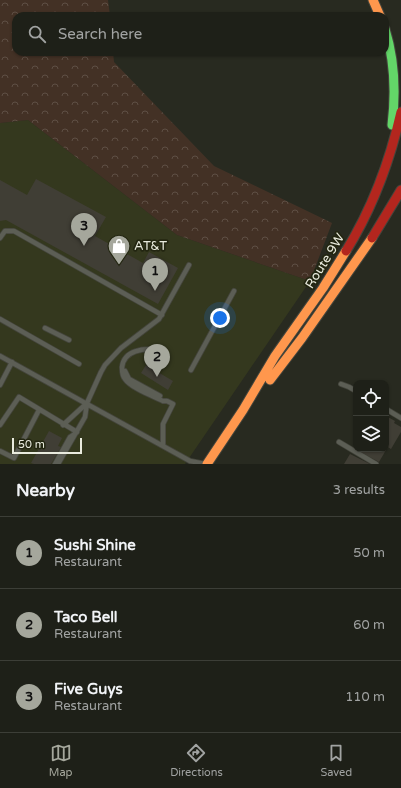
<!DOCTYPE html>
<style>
body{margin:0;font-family:"Varela Round",sans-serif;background:#262821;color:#f1f3f6}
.controls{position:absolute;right:12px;bottom:12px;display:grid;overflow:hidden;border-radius:8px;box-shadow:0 1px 3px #0004}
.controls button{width:36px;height:36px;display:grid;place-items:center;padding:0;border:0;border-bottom:1px solid #3c3e37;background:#1e2018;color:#f1f3f6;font:20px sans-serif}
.scale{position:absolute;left:12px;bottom:10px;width:70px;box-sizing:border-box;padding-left:4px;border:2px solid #e9ebde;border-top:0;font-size:11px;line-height:14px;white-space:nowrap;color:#e9ebde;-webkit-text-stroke:3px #232611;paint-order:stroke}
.you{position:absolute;left:220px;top:318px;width:14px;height:14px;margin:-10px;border:3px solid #fff;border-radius:50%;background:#1a73e8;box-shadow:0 0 0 6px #1a73e833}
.badge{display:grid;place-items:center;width:26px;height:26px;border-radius:50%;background:#a5a79c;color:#111;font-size:13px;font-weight:700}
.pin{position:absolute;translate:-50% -33px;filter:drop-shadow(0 1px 2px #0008)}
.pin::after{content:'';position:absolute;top:21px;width:14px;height:12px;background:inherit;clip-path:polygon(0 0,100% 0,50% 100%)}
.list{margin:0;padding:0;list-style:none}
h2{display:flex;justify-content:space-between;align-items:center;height:52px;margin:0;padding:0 16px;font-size:17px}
h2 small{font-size:13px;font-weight:400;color:#a1a3a2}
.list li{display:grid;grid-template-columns:26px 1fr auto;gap:12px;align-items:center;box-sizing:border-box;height:72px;padding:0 16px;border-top:1px solid #3c3e37}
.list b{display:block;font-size:15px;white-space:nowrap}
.list p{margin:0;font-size:13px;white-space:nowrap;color:#a1a3a2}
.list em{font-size:13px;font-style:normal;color:#a1a3a2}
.icon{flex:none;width:22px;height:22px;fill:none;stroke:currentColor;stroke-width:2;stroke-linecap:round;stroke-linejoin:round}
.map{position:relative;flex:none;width:401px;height:464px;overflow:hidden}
.search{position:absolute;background:#1e2018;box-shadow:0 1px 3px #0004;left:12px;right:12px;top:12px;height:44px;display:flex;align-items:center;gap:10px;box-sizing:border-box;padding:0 14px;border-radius:12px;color:#a1a3a2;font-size:15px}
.sheet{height:268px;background:#1e2018}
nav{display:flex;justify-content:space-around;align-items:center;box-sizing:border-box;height:56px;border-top:1px solid #3c3e37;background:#1e2018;font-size:11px;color:#a1a3a2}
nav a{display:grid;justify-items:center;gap:2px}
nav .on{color:#a5a79c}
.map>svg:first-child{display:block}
</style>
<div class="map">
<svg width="401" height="464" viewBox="0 0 401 464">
<defs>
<pattern id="forest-crowns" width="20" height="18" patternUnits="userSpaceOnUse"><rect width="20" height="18" fill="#433125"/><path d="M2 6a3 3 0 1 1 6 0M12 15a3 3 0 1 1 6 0" fill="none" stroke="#5e4f44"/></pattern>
</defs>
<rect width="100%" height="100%" fill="#282a20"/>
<!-- built -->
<path fill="#34381e" d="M 28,120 L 177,235 L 310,281 L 185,464 L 0,464 L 0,123 Z"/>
<!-- forest -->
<path fill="url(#forest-crowns)" d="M 0,0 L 108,0 L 110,16 L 16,16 L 16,52 L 113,52 L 114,62 L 214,166 L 332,223 L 310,281 L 177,235 L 28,120 L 0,123 Z"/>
<!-- building -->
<path fill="#403e35" d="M 36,179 L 106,217 L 95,236 L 143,263 L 149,252 L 178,268 L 158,304 L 6,220 L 0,221 L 0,180 L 27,195 Z
M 146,365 L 173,381 L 168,390 L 141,373 Z
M 386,416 L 395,421 L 394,423 L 401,427 L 401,432 L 391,449 L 386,446 Z
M 49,431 L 62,438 L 58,446 L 61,447 L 51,464 L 34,464 L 31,463 Z
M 356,443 L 356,449 L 384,449 L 386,450 L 379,462 L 353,448 Z
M 350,454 L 370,464 L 344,464 Z"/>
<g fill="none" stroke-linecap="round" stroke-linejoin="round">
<!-- lane casing -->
<g stroke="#44453c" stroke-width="6">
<path id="lane" d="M 0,238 L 5,231 L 14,231 L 162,315
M 0,319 L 79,364
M 45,328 L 69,340
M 157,350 C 144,348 124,350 122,367 C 122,371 122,376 125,379 C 131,388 153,396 163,401 L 167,401 L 173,404 L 163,424 L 163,446
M 0,356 L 190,461 L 205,464
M 191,370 L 234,291
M 125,371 L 129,379 L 160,396
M 341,384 L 349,387 L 356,391
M 0,385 L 12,362
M 386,409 L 401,418
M 0,425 L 19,397 L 77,432
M 63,425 L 87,403
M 339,442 L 376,464
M 0,451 L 14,458 L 39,410
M 55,464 L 70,437 L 76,433
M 58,464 L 85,417 L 87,403 L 101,372 L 105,365 L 121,348 L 159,319 L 189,265"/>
</g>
<!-- fast casing -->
<g stroke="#44453c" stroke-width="11">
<path id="fast" d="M 385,29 C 395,61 396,92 392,125"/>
</g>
<!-- slow casing -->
<g stroke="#44453c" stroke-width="11">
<path id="slow" d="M 373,0 L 380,16
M 270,380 L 302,338 L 372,238
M 207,464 L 243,410 L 275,356 L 323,288 L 346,251"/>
</g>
<!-- jam casing -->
<g stroke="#44453c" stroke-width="11">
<path id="jam" d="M 372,238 L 401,190
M 346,251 C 372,209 390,161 401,112"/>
</g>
<!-- lane -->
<use href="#lane" stroke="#5c5e55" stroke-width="4.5"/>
<!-- fast -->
<use href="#fast" stroke="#63d668" stroke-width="9"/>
<!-- slow -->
<use href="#slow" stroke="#ff974d" stroke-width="9"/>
<!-- jam -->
<use href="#jam" stroke="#b3261e" stroke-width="9"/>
</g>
<!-- icons -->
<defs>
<g id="shop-pin" transform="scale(1.15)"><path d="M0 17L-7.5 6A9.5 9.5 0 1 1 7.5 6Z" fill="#a5a79c" stroke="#232611"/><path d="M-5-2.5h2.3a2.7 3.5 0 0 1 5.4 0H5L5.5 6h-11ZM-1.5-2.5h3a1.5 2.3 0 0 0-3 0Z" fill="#fff"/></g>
</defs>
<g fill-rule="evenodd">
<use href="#shop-pin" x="119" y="246"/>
</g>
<g text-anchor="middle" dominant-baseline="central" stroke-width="3.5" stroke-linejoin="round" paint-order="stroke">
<!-- poi labels -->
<g font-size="13" fill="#e9ebde" stroke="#232611" text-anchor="start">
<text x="134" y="246">AT&amp;T</text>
</g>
<!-- street labels -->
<g font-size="13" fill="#e9ebde" stroke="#232611">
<text transform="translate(325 261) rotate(-58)">Route 9W</text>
</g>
</g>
</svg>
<div class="controls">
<button><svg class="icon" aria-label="locate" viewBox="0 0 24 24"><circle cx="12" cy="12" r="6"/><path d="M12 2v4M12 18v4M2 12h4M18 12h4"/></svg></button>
<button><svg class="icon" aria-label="layers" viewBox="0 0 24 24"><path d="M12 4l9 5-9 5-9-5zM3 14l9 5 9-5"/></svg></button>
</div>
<div class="scale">50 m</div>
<div class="you"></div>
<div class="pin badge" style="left:155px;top:291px">1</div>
<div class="pin badge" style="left:157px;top:377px">2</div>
<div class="pin badge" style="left:84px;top:246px">3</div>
<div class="search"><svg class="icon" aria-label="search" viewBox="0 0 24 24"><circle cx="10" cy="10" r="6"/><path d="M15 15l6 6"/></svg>Search here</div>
</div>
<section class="sheet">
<h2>Nearby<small>3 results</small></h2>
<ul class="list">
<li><span class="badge">1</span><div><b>Sushi Shine</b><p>Restaurant</p></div><em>50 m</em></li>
<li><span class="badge">2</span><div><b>Taco Bell</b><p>Restaurant</p></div><em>60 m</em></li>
<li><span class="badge">3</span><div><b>Five Guys</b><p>Restaurant</p></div><em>110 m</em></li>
</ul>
</section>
<nav>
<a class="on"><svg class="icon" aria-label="map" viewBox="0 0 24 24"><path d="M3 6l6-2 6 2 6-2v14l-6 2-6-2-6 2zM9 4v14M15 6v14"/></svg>Map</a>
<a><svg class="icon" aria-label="directions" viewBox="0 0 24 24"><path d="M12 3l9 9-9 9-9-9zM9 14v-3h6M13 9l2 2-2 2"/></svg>Directions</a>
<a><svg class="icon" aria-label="saved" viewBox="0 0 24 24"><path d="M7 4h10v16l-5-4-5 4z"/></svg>Saved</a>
</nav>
